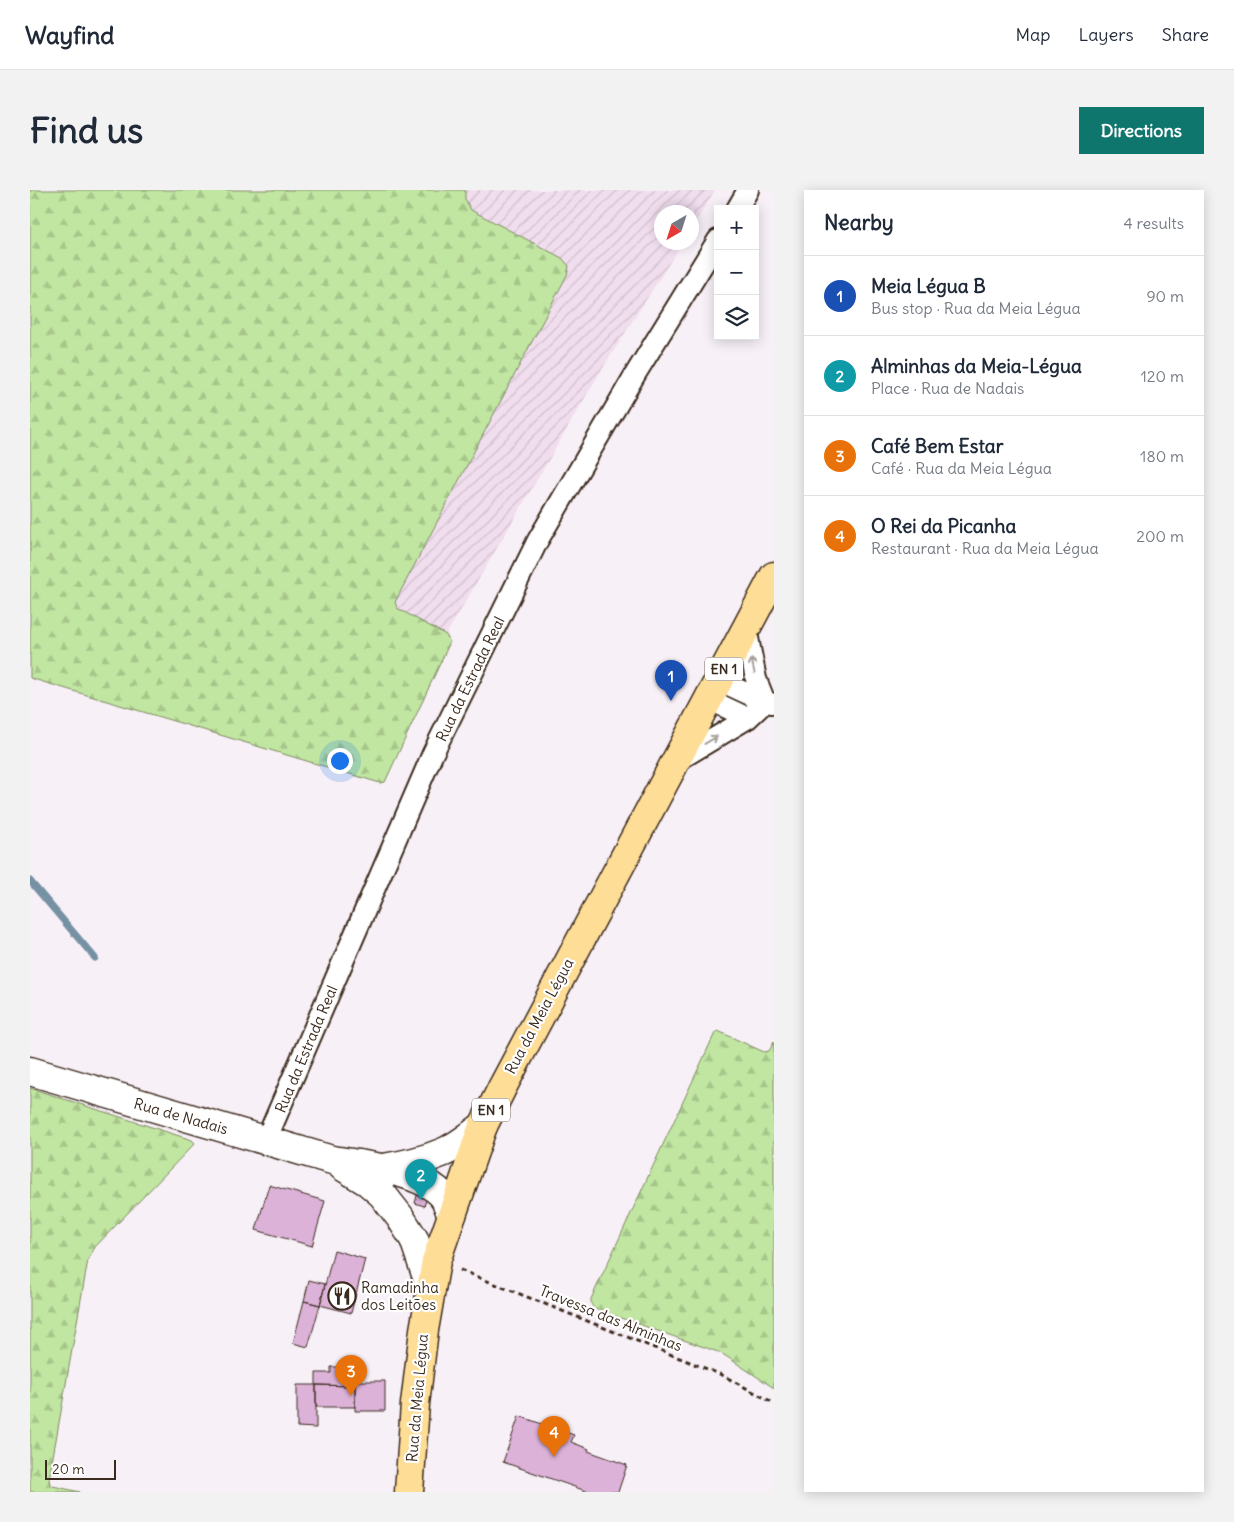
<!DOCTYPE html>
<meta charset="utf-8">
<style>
body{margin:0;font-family:Delius,sans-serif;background:#f2f2f3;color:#1f2937}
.controls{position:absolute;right:15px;top:15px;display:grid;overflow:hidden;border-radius:0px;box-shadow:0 2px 12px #0003}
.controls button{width:45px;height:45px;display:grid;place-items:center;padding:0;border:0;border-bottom:1px solid #e0e1e3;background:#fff;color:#1f2937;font:25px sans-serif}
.compass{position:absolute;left:624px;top:15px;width:45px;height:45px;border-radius:50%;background:#fff;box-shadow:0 2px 12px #0003;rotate:219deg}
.scale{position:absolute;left:15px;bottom:12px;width:71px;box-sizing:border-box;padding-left:5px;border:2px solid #3b2a1e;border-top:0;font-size:14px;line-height:18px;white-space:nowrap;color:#3b2a1e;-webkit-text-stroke:4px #fff;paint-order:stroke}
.you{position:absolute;left:309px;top:570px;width:18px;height:18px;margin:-12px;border:4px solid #fff;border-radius:50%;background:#1a73e8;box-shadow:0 0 0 8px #1a73e833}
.badge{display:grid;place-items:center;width:32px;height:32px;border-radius:50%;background:#0f766e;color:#fff;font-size:16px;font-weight:700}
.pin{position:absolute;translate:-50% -41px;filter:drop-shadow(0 1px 2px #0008)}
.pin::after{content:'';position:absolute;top:26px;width:18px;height:15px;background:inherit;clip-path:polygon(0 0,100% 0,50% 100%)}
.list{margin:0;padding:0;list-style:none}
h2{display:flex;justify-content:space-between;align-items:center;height:65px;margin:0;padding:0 20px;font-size:21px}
h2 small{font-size:16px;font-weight:400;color:#747a83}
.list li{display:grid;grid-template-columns:32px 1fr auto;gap:15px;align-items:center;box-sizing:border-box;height:80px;padding:0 20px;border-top:1px solid #e0e1e3}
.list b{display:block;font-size:19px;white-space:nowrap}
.list p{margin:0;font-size:16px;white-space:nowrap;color:#747a83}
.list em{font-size:16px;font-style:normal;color:#747a83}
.icon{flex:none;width:28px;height:28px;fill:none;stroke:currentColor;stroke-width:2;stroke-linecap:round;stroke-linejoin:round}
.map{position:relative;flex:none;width:744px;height:1302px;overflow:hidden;border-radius:0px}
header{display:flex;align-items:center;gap:30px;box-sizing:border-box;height:70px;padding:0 25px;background:#fff;border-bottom:1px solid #e0e1e3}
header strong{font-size:24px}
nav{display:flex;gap:28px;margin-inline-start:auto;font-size:18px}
.intro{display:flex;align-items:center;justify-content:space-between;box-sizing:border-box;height:120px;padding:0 30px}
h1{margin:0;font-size:35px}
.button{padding:12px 22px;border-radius:0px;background:#0f766e;color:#fff;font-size:18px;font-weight:700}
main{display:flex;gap:30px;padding:0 30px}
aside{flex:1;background:#fff;border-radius:0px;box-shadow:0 2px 12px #0003}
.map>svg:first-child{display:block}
</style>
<header>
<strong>Wayfind</strong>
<nav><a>Map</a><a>Layers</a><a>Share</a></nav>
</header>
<div class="intro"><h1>Find us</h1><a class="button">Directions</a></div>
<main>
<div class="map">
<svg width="744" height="1302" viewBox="0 0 744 1302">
<defs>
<pattern id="industrial-furrows" width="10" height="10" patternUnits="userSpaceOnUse" patternTransform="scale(1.25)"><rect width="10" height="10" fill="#f0ddee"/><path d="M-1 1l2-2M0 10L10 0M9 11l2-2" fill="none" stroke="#cfbecc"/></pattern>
<pattern id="forest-firs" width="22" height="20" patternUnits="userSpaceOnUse" patternTransform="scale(1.25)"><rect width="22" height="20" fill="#c0e6a1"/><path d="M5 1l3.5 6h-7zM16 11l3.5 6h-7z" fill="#a6c58a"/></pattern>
</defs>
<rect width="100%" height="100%" fill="#f8f0f7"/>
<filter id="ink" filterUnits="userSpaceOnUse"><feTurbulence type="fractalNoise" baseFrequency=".02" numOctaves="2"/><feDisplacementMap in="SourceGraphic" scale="10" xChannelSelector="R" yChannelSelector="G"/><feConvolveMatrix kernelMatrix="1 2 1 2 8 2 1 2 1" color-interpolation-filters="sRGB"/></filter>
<g filter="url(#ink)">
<!-- industrial -->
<path fill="url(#industrial-furrows)" d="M 435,0 L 685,0 L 662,38 L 662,22 L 632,22 L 632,52 L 652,53 L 569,184 L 416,445 L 367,418 L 365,412 L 537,85 L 441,20 L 435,9 Z"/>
<!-- forest -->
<path fill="url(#forest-firs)" stroke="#7e8860" d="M 0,0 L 435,0 L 435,9 L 441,20 L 532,68 L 539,76 L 537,85 L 365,412 L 367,418 L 416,445 L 420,452 L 355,592 L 350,593 L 0,488 Z
M 688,841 L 734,862 L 739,861 L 744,852 L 744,1198 L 691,1163 L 565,1119 C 561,1116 561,1113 561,1109 L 685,843 Z
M 0,898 L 162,950 L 165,953 L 65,1057 L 58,1070 L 19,1289 L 20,1294 L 23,1296 L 50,1302 L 0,1302 Z"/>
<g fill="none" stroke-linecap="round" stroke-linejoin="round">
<!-- stream -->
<path stroke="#7591a3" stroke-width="7" d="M 0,691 L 65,768"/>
</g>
<!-- building -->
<path fill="#dcb2d8" stroke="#3b2a1e" d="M 239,995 L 295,1011 L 282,1056 L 226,1040 Z
M 388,1002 L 398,1005 L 394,1016 L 385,1013 Z
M 304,1060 L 335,1069 L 321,1123 L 290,1115 Z
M 279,1090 L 295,1094 L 290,1115 L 274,1111 Z
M 274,1111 L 290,1115 L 278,1157 L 263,1153 Z
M 301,1177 L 325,1177 L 325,1196 L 286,1195 L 286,1183 L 301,1183 Z
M 325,1191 L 355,1191 L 355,1221 L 325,1221 Z
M 267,1195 L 286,1195 L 286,1238 L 267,1237 Z
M 286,1195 L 325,1196 L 325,1217 L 286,1217 Z
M 489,1226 L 544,1245 L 541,1252 L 559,1259 L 558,1261 L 597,1275 L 588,1302 L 559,1302 L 473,1272 Z"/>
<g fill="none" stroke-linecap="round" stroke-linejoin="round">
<!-- street casing -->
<g stroke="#3b2a1e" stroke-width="24">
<path id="street" d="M 707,19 L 718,0
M 716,438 L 726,489 L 735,512
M 688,490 L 735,512 L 741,513
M 678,509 L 718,528
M 645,572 L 718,528 L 735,512
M 236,950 L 403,563 L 508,350 L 606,183 L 688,50"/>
</g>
<!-- secondary casing -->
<g stroke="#3b2a1e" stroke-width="31">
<path id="secondary" d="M 0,881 L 302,970 C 334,975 393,981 414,1007 C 417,1012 419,1020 422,1025
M 312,976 L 338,992 L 352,1004 L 370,1027 L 384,1049 L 401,1099
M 353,978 C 374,975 395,970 414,962 C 428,956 441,945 453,936"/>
</g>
<!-- primary casing -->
<g stroke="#3b2a1e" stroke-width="31">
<path id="primary" d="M 379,1302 L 385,1214 L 394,1140 L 406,1071 L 453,936 L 473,896 L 744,386"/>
</g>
<!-- path -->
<path stroke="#3b2a1e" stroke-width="3" stroke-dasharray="5 4" stroke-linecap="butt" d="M 430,1080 L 692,1185 L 744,1213"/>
<!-- street -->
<use href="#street" stroke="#fff" stroke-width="20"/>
<!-- secondary -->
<use href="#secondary" stroke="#fff" stroke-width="28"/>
<!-- primary -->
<use href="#primary" stroke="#fedd96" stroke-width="28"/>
</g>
<!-- one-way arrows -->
<defs><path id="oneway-shaft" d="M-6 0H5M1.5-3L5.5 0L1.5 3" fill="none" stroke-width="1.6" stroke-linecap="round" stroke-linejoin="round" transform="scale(1.25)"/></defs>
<g stroke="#a79f9a">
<use href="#oneway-shaft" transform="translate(723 476) rotate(-102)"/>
<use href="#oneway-shaft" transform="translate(681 550) rotate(-31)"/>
</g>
</g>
<!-- icons -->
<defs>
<g id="restaurant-ring" transform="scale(1.4375)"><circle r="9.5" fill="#fff" stroke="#3b2a1e" stroke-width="1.5"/><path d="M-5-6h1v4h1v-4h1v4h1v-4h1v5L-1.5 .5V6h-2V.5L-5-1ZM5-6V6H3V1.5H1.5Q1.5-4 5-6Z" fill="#3b2a1e"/></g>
</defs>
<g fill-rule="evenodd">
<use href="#restaurant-ring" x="312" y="1106"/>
</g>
<g text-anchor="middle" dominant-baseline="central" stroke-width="4.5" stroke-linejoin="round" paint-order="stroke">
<!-- shield labels -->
<g fill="#fff" stroke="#766a62" stroke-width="1">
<rect x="675" y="467.5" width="38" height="23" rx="4"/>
<rect x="442" y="908.5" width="38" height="23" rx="4"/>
</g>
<g font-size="14" font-weight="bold" fill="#3b2a1e">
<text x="694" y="479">EN 1</text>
<text x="461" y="920">EN 1</text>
</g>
<!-- street labels -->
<g font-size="15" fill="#3b2a1e" stroke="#fff">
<text transform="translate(440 489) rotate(-64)">Rua da Estrada Real</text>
<text transform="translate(509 826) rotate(-62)">Rua da Meia Légua</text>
<text transform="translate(276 859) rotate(-67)">Rua da Estrada Real</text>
<text transform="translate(151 926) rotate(16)">Rua de Nadais</text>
<text transform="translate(581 1128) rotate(22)">Travessa das Alminhas</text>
<text transform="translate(387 1208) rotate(-85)">Rua da Meia Légua</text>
</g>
<!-- poi labels -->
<g font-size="15" fill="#3b2a1e" stroke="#fff" text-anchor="start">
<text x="331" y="1097">Ramadinha<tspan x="331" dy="17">dos Leitões</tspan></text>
</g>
</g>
</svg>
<div class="controls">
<button>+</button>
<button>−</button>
<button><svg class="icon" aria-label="layers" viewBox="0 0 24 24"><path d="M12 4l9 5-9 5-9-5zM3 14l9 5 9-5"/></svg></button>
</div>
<svg class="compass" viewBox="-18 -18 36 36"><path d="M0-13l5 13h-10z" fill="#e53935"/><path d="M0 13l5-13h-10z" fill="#747a83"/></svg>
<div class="scale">20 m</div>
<div class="you"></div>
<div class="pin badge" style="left:641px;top:511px;background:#1a4fb4">1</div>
<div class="pin badge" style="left:391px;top:1010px;background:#0f9aa8">2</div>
<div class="pin badge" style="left:321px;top:1206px;background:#e8710a">3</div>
<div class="pin badge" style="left:524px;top:1267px;background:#e8710a">4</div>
</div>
<aside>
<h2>Nearby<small>4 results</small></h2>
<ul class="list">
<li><span class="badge" style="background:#1a4fb4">1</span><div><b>Meia Légua B</b><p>Bus stop · Rua da Meia Légua</p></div><em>90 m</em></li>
<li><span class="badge" style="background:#0f9aa8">2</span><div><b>Alminhas da Meia-Légua</b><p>Place · Rua de Nadais</p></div><em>120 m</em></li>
<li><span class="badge" style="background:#e8710a">3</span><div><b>Café Bem Estar</b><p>Café · Rua da Meia Légua</p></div><em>180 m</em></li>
<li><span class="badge" style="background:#e8710a">4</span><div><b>O Rei da Picanha</b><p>Restaurant · Rua da Meia Légua</p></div><em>200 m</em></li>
</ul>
</aside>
</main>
